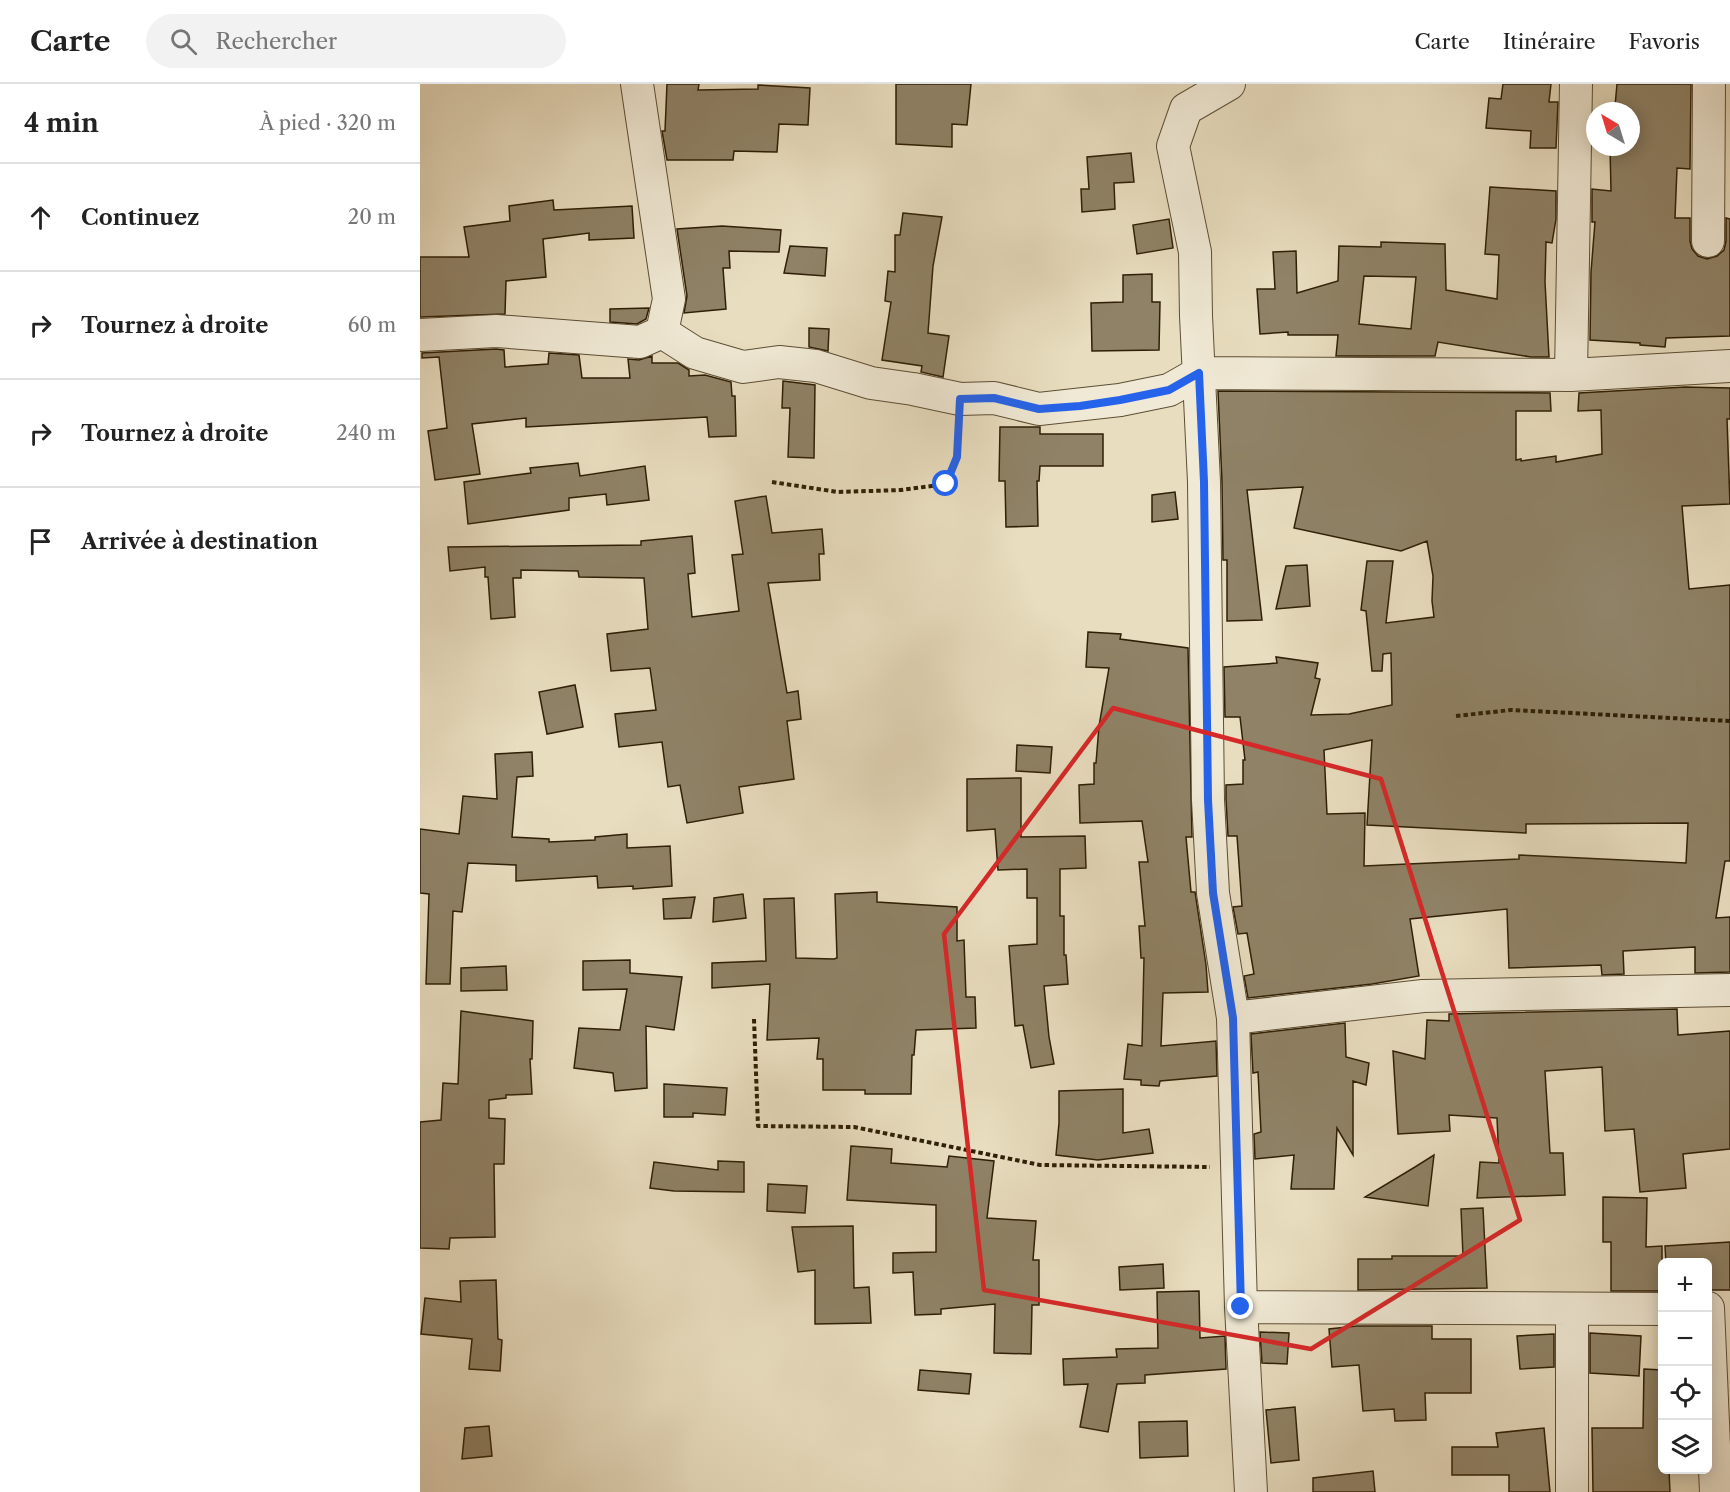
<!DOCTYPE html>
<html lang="fr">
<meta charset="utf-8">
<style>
body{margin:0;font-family:"Libre Caslon Text",serif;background:#f2f2f2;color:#222}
.controls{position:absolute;right:18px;bottom:18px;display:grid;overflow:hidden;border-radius:9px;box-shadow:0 3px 15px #0003}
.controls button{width:54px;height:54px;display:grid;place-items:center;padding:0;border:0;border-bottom:2px solid #e0e0e0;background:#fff;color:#222;font:30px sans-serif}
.compass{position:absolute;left:1166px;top:18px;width:54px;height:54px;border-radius:50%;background:#fff;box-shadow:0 3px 15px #0003;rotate:322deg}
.stop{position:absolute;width:18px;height:18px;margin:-14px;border:4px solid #2563eb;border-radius:50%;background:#fff}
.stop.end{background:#2563eb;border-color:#fff;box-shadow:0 2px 6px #0008}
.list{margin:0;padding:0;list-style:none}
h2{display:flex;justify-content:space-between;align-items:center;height:78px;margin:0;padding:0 24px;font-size:26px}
h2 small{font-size:20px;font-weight:400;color:#767676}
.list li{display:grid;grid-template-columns:39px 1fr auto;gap:18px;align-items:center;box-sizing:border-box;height:108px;padding:0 24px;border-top:2px solid #e0e0e0}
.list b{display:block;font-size:22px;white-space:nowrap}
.list em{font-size:20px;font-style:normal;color:#767676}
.icon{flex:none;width:33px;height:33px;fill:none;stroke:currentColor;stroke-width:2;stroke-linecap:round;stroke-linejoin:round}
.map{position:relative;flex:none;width:1310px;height:1408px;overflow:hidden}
header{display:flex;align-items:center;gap:36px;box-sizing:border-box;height:84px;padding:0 30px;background:#fff;border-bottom:2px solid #e0e0e0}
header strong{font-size:28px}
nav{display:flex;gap:33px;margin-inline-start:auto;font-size:21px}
.search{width:420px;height:54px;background:#f2f2f2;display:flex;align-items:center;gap:15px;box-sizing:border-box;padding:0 21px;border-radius:33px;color:#767676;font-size:22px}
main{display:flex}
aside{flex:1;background:#fff}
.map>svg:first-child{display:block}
</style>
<header>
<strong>Carte</strong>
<div class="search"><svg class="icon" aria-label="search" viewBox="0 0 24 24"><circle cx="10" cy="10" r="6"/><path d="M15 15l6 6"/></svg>Rechercher</div>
<nav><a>Carte</a><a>Itinéraire</a><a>Favoris</a></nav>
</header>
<main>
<aside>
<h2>4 min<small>À pied · 320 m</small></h2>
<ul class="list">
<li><svg class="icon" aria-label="ahead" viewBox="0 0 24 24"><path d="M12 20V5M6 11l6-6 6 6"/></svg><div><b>Continuez</b></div><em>20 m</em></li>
<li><svg class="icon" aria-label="right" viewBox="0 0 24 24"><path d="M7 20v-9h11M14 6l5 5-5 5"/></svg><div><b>Tournez à droite</b></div><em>60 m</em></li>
<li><svg class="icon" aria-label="right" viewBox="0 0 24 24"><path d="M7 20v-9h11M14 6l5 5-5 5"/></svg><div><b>Tournez à droite</b></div><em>240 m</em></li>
<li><svg class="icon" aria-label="arrive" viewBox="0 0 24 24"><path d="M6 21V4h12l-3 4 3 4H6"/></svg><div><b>Arrivée à destination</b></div></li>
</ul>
</aside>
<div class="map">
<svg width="1310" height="1408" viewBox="0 0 1310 1408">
<rect width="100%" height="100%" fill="#e8ddbf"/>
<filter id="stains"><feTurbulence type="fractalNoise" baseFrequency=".00333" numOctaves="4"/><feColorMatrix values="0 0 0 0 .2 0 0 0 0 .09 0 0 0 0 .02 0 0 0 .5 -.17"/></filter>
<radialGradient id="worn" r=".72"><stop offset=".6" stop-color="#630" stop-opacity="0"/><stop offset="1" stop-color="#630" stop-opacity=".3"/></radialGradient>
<!-- building -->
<path fill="#8f8266" stroke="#2f1f06" stroke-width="1.5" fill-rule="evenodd" d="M 247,0 L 279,0 L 278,6 L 338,5 L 338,1 L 390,4 L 388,41 L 359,40 L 357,68 L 314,67 L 313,76 L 247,76 L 242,47 L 245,47 Z
M 476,0 L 551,0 L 547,41 L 532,40 L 532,63 L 476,60 Z
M 1083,0 L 1131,0 L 1129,18 L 1138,18 L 1136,64 L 1110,64 L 1111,47 L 1066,44 L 1069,14 L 1081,15 Z
M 1197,0 L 1271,0 L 1270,85 L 1257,84 L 1255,134 L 1270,134 L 1270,157 L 1272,165 L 1278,172 L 1287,175 L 1297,172 L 1304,166 L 1306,157 L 1306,134 L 1310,135 L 1310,252 L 1246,254 L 1245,263 L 1220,261 L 1220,259 L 1170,256 L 1171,188 L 1175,138 L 1172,138 L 1172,105 L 1191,107 L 1190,63 L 1211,63 L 1211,27 L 1190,27 L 1190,22 L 1195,22 Z
M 711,69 L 714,98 L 694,99 L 695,125 L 662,128 L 661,105 L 669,105 L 667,73 Z
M 1070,103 L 1136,107 L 1136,135 L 1132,159 L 1126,158 L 1125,198 L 1129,273 L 1111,273 L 1018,258 L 1015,272 L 916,272 L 918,251 L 868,251 L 868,248 L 840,250 L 837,205 L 855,205 L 853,168 L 876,167 L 877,209 L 918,197 L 919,162 L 961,163 L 961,158 L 1025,160 L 1026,206 L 1077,215 L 1079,171 L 1065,170 ZM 944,192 L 996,193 L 991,245 L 939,240 Z
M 133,116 L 134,126 L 212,122 L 214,154 L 169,156 L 169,149 L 123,155 L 126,193 L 86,197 L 85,230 L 0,233 L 0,173 L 49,173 L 44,143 L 90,137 L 89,122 Z
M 483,129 L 522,133 L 513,182 L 508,249 L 529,252 L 523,293 L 501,288 L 502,282 L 462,276 L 471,218 L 465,217 L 468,187 L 475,188 L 475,151 L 480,151 Z
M 749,135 L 753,164 L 717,170 L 713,141 Z
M 302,142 L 361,146 L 359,168 L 309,167 L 310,184 L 303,184 L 306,225 L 264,229 L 267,212 L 257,145 Z
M 370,162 L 407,164 L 405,192 L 364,189 Z
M 732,190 L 732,218 L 740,218 L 739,266 L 672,267 L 671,219 L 703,218 L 703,191 Z
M 229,224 L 226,235 L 217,240 L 190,238 L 190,225 Z
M 389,244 L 409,245 L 408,267 L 389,263 Z
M 76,265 L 84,266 L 85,283 L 128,280 L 129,269 L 159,271 L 162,294 L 210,294 L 208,275 L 219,276 L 232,272 L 232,279 L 258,279 L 269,286 L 269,292 L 285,291 L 311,298 L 312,312 L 315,312 L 316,352 L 289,353 L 287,333 L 106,343 L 106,334 L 52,340 L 60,390 L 15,396 L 8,347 L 27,344 L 19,273 L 2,274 L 2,269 Z
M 363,297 L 395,301 L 394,374 L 368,373 L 370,324 L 362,324 Z
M 1265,303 L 1310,304 L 1310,335 L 1307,335 L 1310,420 L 1262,422 L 1269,505 L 1310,501 L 1310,777 L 1305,777 L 1296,834 L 1310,833 L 1310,888 L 1275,889 L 1275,863 L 1203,867 L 1204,890 L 1182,891 L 1181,881 L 1089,884 L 1087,825 L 990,835 L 999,892 L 952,900 L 828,914 L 824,892 L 834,890 L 827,849 L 818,850 L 813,823 L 822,822 L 817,752 L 808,752 L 806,715 L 806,701 L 823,700 L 823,676 L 825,676 L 820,633 L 805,633 L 804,583 L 857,579 L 856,573 L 898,579 L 895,594 L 900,595 L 891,631 L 929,630 L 972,621 L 971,569 L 963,570 L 962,587 L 952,587 L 946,527 L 941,526 L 947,477 L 973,477 L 966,539 L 1014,533 L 1012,517 L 1013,492 L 1007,457 L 981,467 L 874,444 L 883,403 L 827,406 L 842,536 L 807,537 L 807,476 L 803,476 L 802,398 L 798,307 L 1130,309 L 1131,327 L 1096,327 L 1096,376 L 1101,375 L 1101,377 L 1136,372 L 1136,378 L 1182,370 L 1181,326 L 1158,327 L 1159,309 ZM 952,656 L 947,741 L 1106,749 L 1106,740 L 1268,739 L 1266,779 L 1099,771 L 1099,775 L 944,782 L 945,729 L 907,730 L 904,666 Z
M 580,343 L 620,343 L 620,350 L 683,350 L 683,382 L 620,382 L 619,397 L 617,397 L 618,442 L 586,443 L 585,397 L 579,397 Z
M 158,379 L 160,392 L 225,382 L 229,416 L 187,421 L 186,410 L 149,414 L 149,426 L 48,440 L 44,398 L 111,389 L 110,384 Z
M 755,408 L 758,435 L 732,438 L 732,411 Z
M 346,412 L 352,449 L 402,445 L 404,470 L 399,470 L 400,496 L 348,499 L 367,609 L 378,607 L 381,635 L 367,637 L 374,695 L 319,703 L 323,729 L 267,739 L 260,701 L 248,703 L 242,658 L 199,663 L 195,630 L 236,626 L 230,584 L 191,587 L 187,550 L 228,545 L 224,494 L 159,493 L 158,487 L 101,486 L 101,494 L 93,494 L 95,533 L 71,535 L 68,493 L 65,493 L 65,483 L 30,487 L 28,463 L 221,461 L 221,457 L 272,452 L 275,489 L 268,490 L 272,533 L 319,527 L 312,471 L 323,470 L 315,417 Z
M 887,481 L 890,522 L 856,525 L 866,482 Z
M 668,548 L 701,550 L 700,555 L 768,564 L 772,753 L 766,753 L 771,808 L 775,808 L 786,881 L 788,908 L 743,909 L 741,962 L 796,957 L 797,992 L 740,997 L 739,1002 L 721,1001 L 721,996 L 704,995 L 708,960 L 722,962 L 724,874 L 721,874 L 719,842 L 725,842 L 719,778 L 728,778 L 722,737 L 660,739 L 659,701 L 674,700 L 674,679 L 676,679 L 679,642 L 689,584 L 666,583 Z
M 155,601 L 163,643 L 127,650 L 119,608 Z
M 597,661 L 632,663 L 630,689 L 596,687 Z
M 112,668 L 113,692 L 97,693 L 92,753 L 129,755 L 129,758 L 175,756 L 175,753 L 207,750 L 207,764 L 250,762 L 252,802 L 213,805 L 213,802 L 178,804 L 177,792 L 96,797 L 96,781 L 48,779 L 42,828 L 33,827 L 30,900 L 6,900 L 9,810 L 0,809 L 0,745 L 39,750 L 43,712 L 77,715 L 75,670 Z
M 601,694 L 601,753 L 665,752 L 666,784 L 640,785 L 640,832 L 644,832 L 644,871 L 646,871 L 648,900 L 624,902 L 629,953 L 634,980 L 611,984 L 603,941 L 595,942 L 589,862 L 617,860 L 617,814 L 607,814 L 607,785 L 578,786 L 575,745 L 547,747 L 547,695 Z
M 457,808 L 457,818 L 537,823 L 537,857 L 544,856 L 546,913 L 555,913 L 556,944 L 496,946 L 494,971 L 492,971 L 491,1010 L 445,1010 L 445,1006 L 403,1006 L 403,975 L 397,975 L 399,954 L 347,956 L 350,900 L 292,904 L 292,879 L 346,877 L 344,815 L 374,814 L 376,874 L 414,875 L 417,874 L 415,810 Z
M 323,810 L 326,834 L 293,838 L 294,814 Z
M 275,813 L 271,834 L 244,835 L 243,815 Z
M 210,876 L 210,889 L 262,893 L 254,946 L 226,942 L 227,1004 L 195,1007 L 193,989 L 154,984 L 159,944 L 200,946 L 207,905 L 163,906 L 163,877 Z
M 86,882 L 87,906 L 41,907 L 41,884 Z
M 1257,925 L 1258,951 L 1310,947 L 1310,1065 L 1263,1070 L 1266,1104 L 1220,1108 L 1214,1045 L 1185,1047 L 1182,983 L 1125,987 L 1130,1069 L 1143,1069 L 1145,1111 L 1057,1114 L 1060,1078 L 1079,1079 L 1077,1034 L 1029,1031 L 1030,1047 L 978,1050 L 973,967 L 1005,975 L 1007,936 L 1029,937 L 1029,930 Z
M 41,927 L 113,937 L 112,975 L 110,975 L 112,1010 L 86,1011 L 86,1014 L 69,1016 L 69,1034 L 85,1035 L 84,1080 L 74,1080 L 75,1153 L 30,1154 L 29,1165 L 0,1164 L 0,1038 L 21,1036 L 23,999 L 38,1000 Z
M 925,939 L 926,973 L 949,979 L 946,1001 L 933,997 L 933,1071 L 917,1044 L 914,1105 L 871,1105 L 874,1071 L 835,1075 L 834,1050 L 841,1048 L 838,988 L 833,989 L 831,950 Z
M 244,1000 L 307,1004 L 305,1031 L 273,1029 L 273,1033 L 244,1033 Z
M 703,1005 L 703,1049 L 729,1045 L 733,1069 L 678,1076 L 636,1071 L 639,1039 L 639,1007 Z
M 431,1062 L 472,1065 L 471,1079 L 527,1083 L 529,1072 L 574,1077 L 567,1134 L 616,1137 L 613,1176 L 619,1176 L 619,1221 L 612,1221 L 611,1270 L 574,1269 L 575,1220 L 521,1225 L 521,1230 L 495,1231 L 493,1188 L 473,1189 L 473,1169 L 516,1168 L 516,1121 L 427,1116 Z
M 1014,1071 L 1008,1122 L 945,1113 L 995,1083 Z
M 298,1077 L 324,1078 L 324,1108 L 254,1107 L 230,1104 L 234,1078 L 298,1086 Z
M 348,1100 L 387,1102 L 385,1129 L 347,1127 Z
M 1183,1113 L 1227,1114 L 1226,1163 L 1242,1162 L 1242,1207 L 1191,1207 L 1191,1158 L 1183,1158 Z
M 1063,1124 L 1067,1204 L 938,1206 L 938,1175 L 972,1175 L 972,1172 L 1043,1172 L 1041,1125 Z
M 433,1142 L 434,1204 L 449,1203 L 451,1239 L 395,1240 L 395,1186 L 378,1188 L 372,1143 Z
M 1310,1158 L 1310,1206 L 1287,1206 L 1287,1179 L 1246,1179 L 1245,1162 Z
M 743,1180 L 744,1204 L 700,1206 L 699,1183 Z
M 76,1196 L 78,1255 L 82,1256 L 80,1287 L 49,1285 L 52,1255 L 1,1250 L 5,1214 L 41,1218 L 40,1197 Z
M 779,1207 L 780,1254 L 805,1252 L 806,1285 L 725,1291 L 725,1299 L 697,1300 L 688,1348 L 660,1343 L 668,1300 L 644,1301 L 643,1275 L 697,1273 L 696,1265 L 738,1264 L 737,1208 Z
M 937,1242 L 1012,1242 L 1012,1255 L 1051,1255 L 1051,1309 L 1005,1309 L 1006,1336 L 975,1337 L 974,1325 L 943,1327 L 939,1281 L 912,1283 L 909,1245 Z
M 840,1248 L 869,1249 L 867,1280 L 842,1279 Z
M 1170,1249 L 1221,1252 L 1219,1292 L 1170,1289 Z
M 1134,1250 L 1134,1283 L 1100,1285 L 1097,1252 Z
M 1224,1285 L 1242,1286 L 1242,1386 L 1249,1386 L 1250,1408 L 1173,1408 L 1172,1344 L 1223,1344 Z
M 500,1286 L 551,1290 L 549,1310 L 498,1306 Z
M 875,1323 L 879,1376 L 851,1379 L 846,1326 Z
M 767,1337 L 768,1372 L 720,1374 L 719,1338 Z
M 69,1342 L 72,1372 L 42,1375 L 45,1344 Z
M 1124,1344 L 1130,1408 L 1089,1408 L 1089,1391 L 1032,1391 L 1032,1363 L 1078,1363 L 1076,1349 Z
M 953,1387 L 955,1408 L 893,1408 L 893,1394 Z"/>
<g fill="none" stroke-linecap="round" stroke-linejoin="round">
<!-- minor casing -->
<g stroke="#5d4e34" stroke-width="34">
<path id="minor" d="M 809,0 L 766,25 L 753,62 L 775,168 L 776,232 L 784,398 L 788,716 L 793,809 L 813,934 L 821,1223 L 831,1408
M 1288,157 L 1289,0
M 242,248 L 275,269 L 323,283 L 359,278 L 396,282 L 451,299 L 493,305 L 540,315 L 574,314 L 619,325 L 700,316 L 749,306 L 779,289 L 1151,291 L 1310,282
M 0,251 L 76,247 L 220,258 L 242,248 L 249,215 L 217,0
M 1151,291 L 1156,0
M 813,934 L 1003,912 L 1310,906
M 821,1223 L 1242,1225
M 1288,1224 L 1296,1408
M 1152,1226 L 1152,1408"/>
</g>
<!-- path -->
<path stroke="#2f1f06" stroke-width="4" stroke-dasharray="4.5 3" stroke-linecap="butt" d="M 352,398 L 418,408 L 481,406 L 527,400 L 537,373 L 539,341
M 1036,632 L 1091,626 L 1310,637
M 334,935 L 338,1042 L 434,1043 L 620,1081 L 790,1083"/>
<!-- minor -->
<use href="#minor" stroke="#f0e9d5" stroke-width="32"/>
</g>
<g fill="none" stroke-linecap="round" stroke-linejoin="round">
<!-- route -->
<path stroke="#2563eb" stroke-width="8" d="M 526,400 L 537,373 L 540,315 L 574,314 L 619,325 L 660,322 L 700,316 L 749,306 L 779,289 L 784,398 L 788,716 L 793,809 L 813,934 L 821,1223"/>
</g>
<!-- marked area -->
<path fill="none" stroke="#d62828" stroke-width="4.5" stroke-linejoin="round" d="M 693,624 L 961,695 L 1100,1136 L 891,1265 L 564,1206 L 524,850 Z"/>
<rect width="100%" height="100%" filter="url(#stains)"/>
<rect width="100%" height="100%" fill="url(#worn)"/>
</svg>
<div class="controls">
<button>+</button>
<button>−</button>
<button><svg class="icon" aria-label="locate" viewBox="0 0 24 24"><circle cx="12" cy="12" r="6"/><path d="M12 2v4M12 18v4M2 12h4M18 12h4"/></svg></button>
<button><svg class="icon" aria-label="layers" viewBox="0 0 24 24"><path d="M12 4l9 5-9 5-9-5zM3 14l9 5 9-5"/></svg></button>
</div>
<svg class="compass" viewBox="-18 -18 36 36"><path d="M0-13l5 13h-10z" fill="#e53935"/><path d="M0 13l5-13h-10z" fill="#767676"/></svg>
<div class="stop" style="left:526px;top:400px"></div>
<div class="stop end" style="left:821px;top:1223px"></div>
</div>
</main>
